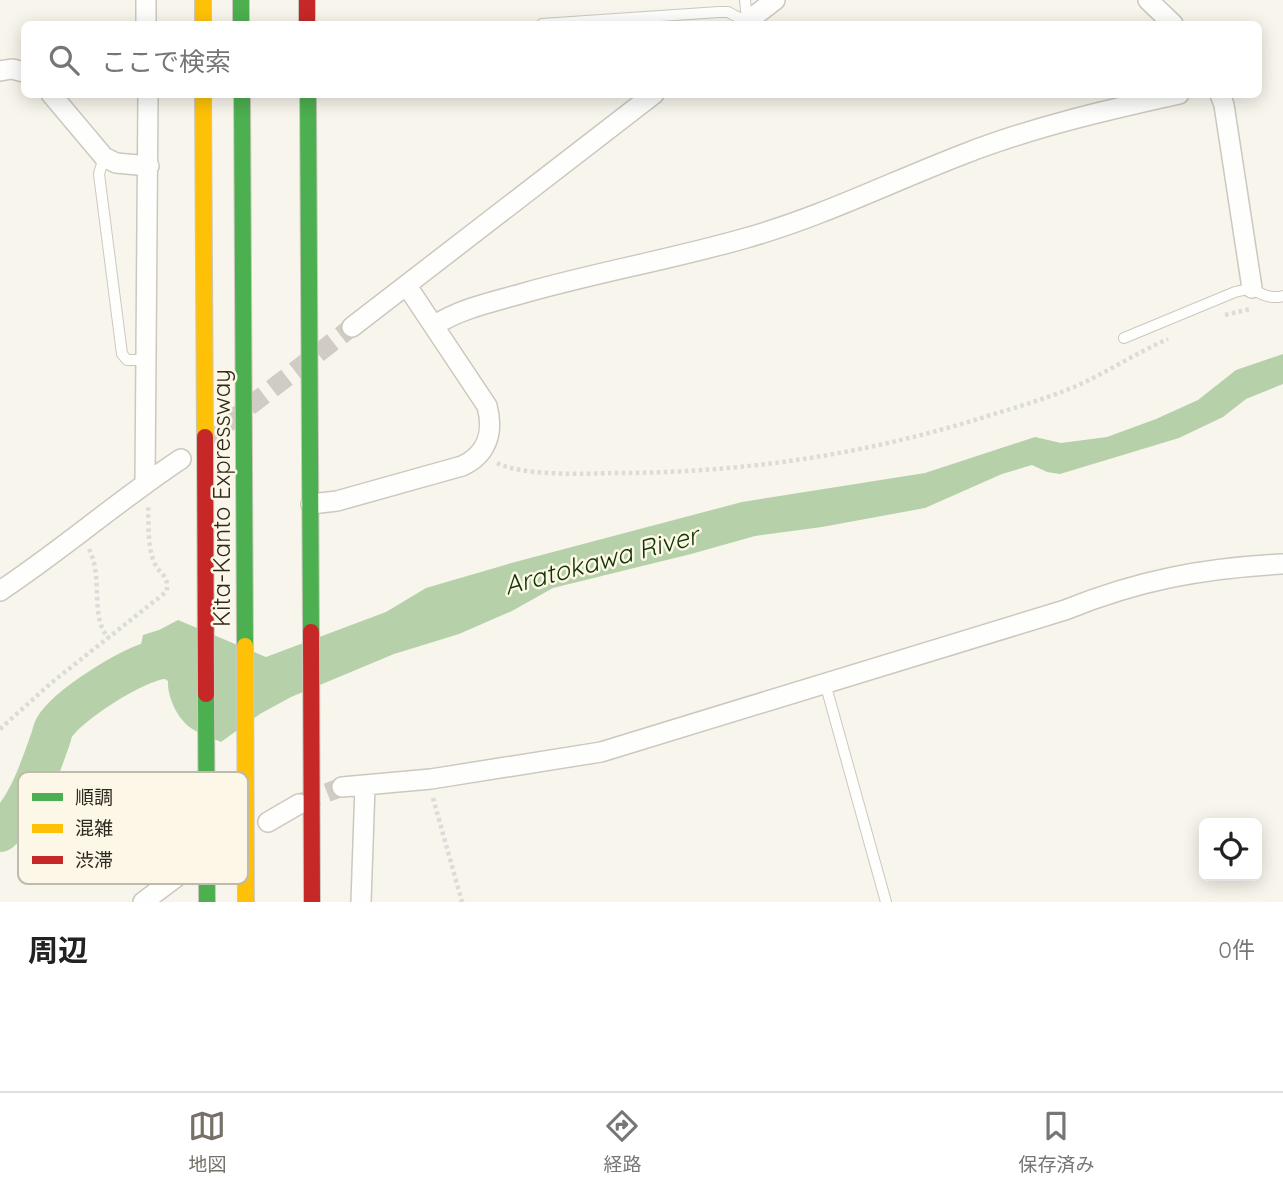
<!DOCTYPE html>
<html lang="ja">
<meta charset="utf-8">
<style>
body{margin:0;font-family:Quicksand,"Noto Sans JP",sans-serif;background:#f2f2f2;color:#222}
.controls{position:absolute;right:21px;bottom:21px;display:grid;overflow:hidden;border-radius:10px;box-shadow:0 4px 18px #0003}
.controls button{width:63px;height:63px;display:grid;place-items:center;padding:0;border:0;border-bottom:2px solid #e0e0e0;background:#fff;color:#222;font:35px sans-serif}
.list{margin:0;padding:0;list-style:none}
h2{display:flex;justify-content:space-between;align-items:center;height:91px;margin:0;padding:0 28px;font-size:30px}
h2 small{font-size:23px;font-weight:400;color:#767676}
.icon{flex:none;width:38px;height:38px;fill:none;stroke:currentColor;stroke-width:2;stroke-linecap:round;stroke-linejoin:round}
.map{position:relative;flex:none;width:1283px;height:902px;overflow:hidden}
.search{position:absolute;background:#fff;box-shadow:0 4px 18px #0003;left:21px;right:21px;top:21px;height:77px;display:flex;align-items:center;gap:18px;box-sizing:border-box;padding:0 24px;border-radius:10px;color:#767676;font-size:26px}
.sheet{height:189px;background:#fff}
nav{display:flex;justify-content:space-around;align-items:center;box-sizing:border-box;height:98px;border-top:2px solid #e0e0e0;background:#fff;font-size:19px;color:#767676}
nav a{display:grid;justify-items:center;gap:4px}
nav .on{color:#757168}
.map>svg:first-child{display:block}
</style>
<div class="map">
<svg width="1283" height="902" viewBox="0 0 1283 902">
<rect width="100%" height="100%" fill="#f8f5ec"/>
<!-- water -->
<path fill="#b6d1a9" d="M 1283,354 L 1283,384 L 1246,399 L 1223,417 L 1179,438 L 1060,474 L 1047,472 L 1032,465 L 1002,474 L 925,508 L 822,527 L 755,536 L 691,554 L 553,588 L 512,611 L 459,634 L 394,654 L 291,697 L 260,714 L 221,742 C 213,738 203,735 194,730 C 179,722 167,698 168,681 L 157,674 L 140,672 L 137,664 L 143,635 L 159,630 L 178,620 L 266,657 L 386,612 L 426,588 L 515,562 L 742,502 L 925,473 L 1035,437 L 1061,443 L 1107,437 L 1156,419 L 1198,400 L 1236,370 Z"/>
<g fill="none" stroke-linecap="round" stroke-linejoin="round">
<!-- river -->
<path stroke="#b6d1a9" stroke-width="40" d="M 0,832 C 26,811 38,774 49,743 C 51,739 52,732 54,728 C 67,705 137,661 163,659 C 171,658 180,664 188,666"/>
<!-- street-tunnel -->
<path stroke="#d0ccc3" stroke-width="19" stroke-dasharray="19 10" stroke-linecap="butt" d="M 203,442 L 352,327
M 300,803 L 342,787"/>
<!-- lane casing -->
<g stroke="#ccc8bf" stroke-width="12">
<path id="lane" d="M 745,0 L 747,20
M 542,24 L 719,12 L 728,12 L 747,22
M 104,157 L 99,174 L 122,354 L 127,360 L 146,360
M 1124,338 L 1235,292 L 1252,288 C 1261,295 1272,299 1283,296
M 825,683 L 886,902"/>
</g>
<!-- street casing -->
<g stroke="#ccc8bf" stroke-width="22">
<path id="street" d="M 146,0 L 146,24
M 1148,0 L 1173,24
M 744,24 L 775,0
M 0,71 L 12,69 L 24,72
M 51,94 L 104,157 L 116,163 L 149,166
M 1220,94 L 1224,105 L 1252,288
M 435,325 C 462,308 493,302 524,293 C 598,272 673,259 746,238 C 821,217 891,182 964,154 C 1033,127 1107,110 1179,94
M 352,327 L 654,94
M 145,483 L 148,94
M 311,504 L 337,501 L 462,466 C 487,455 494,432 487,406 L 407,286
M 0,591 C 62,550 119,500 181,459
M 342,787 L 431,779 L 601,752 L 1065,610 C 1139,580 1204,568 1283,564
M 268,822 L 299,804
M 143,902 L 179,875
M 361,902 L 365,786"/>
</g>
<!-- fast casing -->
<g stroke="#ccc8bf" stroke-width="18">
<path id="fast" d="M 241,0 L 241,24
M 242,94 L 245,646
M 308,94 L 311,632
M 206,694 L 207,902"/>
</g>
<!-- slow casing -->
<g stroke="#ccc8bf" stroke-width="18">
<path id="slow" d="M 203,0 L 203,24
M 203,94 L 205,437
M 245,646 L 246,902"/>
</g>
<!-- jam casing -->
<g stroke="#ccc8bf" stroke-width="18">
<path id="jam" d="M 307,0 L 307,24
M 205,437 L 206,694
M 311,632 L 312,902"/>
</g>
<!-- path -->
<path stroke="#dbdbd8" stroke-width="4.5" stroke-dasharray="3.5 3.5" stroke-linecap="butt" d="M 1225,315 L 1250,309
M 497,463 C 522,476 583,474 612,473 C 739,473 857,456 978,419 C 1010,409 1043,400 1074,387 C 1106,373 1136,353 1168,339
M 89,549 C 104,578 89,619 109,638
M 0,729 L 51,683 L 166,592 C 171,577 159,574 154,562 C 147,544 149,523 148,504
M 433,798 L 462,902"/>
<!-- lane -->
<use href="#lane" stroke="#fefefc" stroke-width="10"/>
<!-- street -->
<use href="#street" stroke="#fefefc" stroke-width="19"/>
<!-- fast -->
<use href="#fast" stroke="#4caf50" stroke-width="16"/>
<!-- slow -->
<use href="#slow" stroke="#ffc107" stroke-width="16"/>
<!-- jam -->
<use href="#jam" stroke="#c62828" stroke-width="16"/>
</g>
<g text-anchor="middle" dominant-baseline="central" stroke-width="5" stroke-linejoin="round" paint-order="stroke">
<!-- street labels -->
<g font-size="24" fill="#2f2a21" stroke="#fdf7e7">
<text transform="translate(221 498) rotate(-90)">Kita-Kanto Expressway</text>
</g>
<!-- water labels -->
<g font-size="26" font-style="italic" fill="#103600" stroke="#fdf7e7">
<text transform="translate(601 560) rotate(-15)">Aratokawa River</text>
</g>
</g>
<!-- legend -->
<rect x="18" y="772" width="230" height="112" rx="10" fill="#fdf7e7" stroke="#bfbaac" stroke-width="2"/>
<rect x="32" y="793" width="31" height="8" fill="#4caf50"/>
<rect x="32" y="824" width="31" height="9" fill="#ffc107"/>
<rect x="32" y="856" width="31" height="8" fill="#c62828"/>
<g font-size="19" fill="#2f2a21">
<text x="75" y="804">順調</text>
<text x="75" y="835">混雑</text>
<text x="75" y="867">渋滞</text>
</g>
</svg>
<div class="controls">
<button><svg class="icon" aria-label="locate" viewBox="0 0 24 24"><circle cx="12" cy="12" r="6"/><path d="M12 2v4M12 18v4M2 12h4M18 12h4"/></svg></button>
</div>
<div class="search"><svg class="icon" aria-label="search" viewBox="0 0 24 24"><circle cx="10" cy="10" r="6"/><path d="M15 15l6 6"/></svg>ここで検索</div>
</div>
<section class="sheet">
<h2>周辺<small>0件</small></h2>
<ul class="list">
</ul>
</section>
<nav>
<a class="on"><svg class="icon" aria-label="map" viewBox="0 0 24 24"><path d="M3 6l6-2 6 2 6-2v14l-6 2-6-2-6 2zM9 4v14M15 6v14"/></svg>地図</a>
<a><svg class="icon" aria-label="directions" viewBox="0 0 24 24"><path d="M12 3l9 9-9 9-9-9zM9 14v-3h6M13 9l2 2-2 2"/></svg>経路</a>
<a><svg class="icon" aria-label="saved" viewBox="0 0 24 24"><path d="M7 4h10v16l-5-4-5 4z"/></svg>保存済み</a>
</nav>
